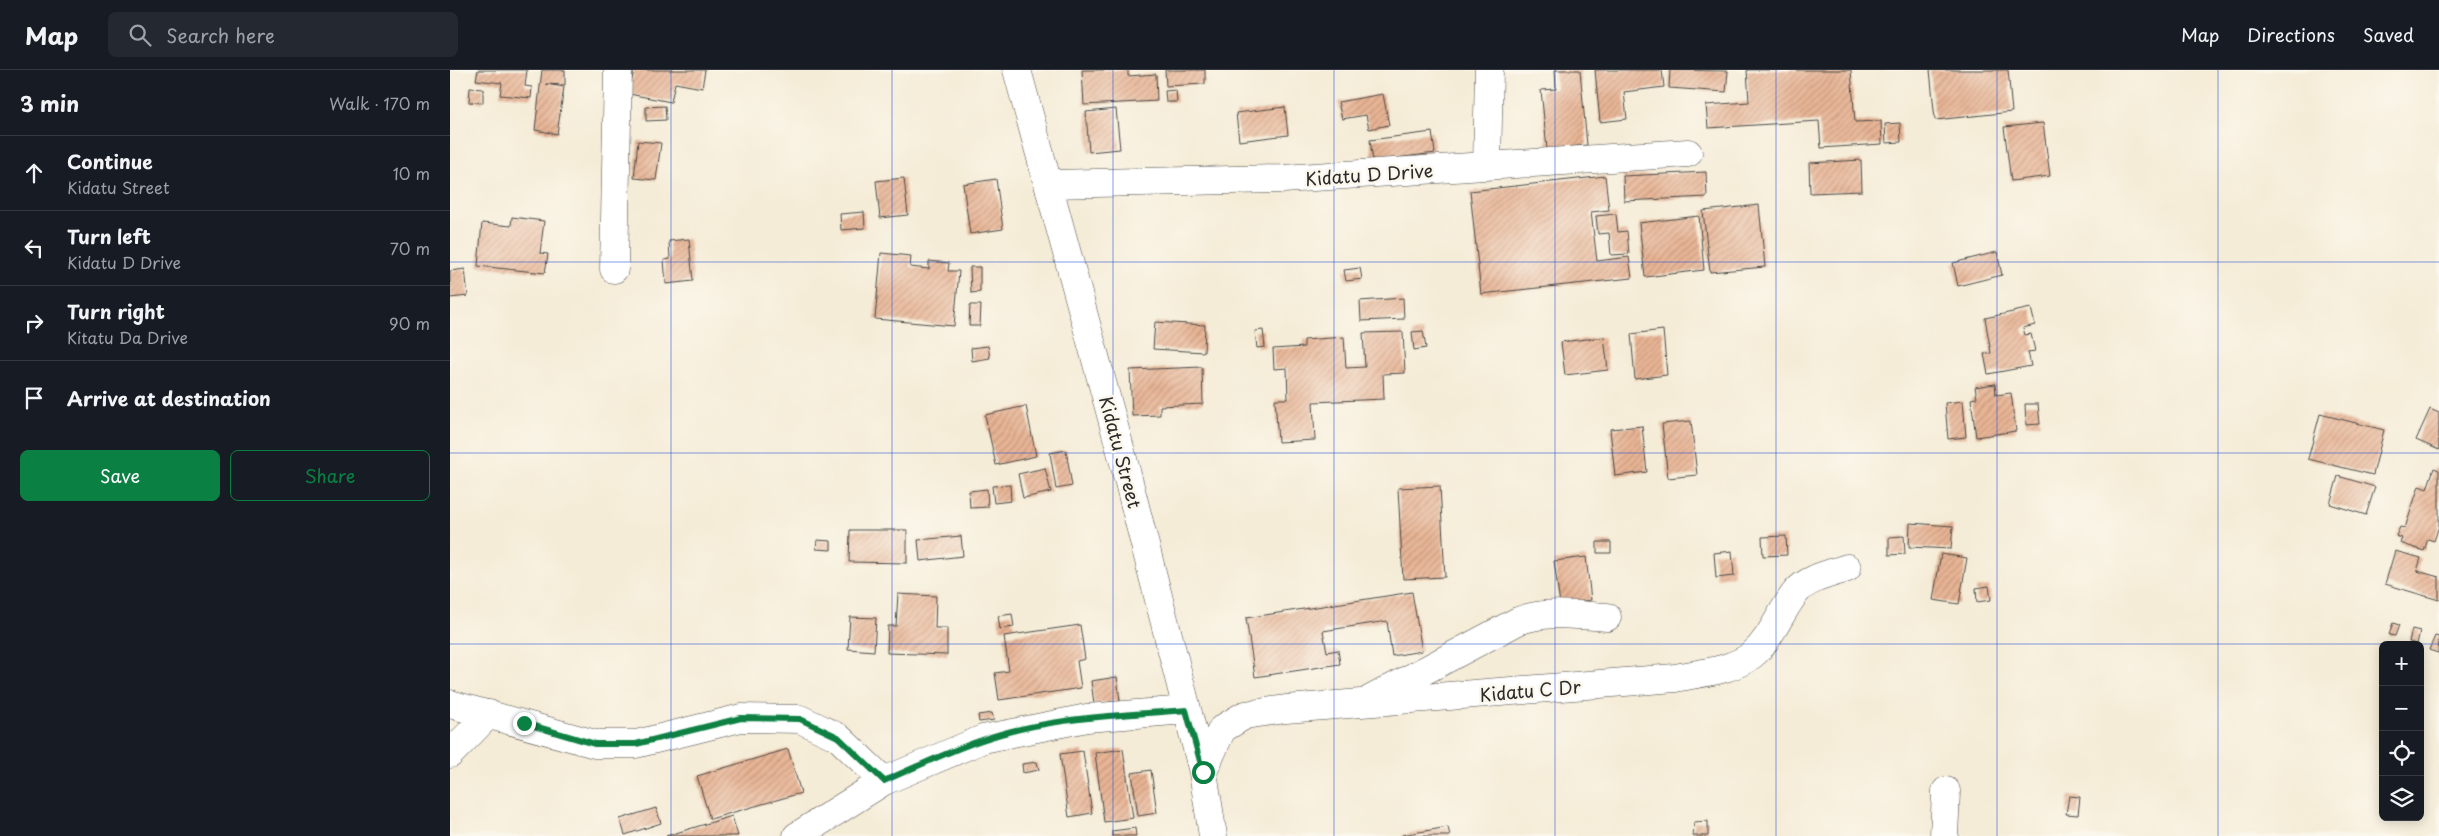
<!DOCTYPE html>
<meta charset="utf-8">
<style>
body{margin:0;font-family:"Playpen Sans",sans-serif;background:#242831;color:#f1f3f6}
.controls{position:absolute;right:15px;bottom:15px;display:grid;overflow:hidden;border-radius:8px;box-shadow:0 2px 12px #0003}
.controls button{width:45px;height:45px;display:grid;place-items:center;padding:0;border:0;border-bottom:1px solid #363941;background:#171b24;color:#f1f3f6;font:25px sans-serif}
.stop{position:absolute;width:15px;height:15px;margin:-11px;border:4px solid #0b8043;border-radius:50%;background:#fff}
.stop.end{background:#0b8043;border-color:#fff;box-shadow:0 1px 5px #0008}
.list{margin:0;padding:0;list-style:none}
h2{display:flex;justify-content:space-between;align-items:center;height:65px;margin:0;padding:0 20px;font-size:21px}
h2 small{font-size:16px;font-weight:400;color:#9ea1a6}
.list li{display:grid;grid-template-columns:32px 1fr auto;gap:15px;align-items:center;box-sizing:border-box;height:75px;padding:0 20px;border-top:1px solid #363941}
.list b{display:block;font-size:19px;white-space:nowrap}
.list p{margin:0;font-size:16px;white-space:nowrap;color:#9ea1a6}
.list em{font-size:16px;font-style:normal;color:#9ea1a6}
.actions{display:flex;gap:10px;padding:15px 20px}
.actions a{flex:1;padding:11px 0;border:1px solid #0b8043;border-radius:8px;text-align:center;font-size:18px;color:#0b8043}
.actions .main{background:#0b8043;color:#fff}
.icon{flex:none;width:28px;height:28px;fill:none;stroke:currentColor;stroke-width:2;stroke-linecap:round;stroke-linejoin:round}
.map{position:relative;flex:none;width:1989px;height:766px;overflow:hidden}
header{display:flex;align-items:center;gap:30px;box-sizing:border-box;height:70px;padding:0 25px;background:#171b24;border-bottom:1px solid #363941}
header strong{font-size:24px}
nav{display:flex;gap:28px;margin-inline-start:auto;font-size:18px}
.search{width:350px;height:45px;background:#242831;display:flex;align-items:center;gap:12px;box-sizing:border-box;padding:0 18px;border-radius:8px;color:#9ea1a6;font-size:19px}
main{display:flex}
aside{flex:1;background:#171b24}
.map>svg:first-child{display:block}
</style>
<header>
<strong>Map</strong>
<div class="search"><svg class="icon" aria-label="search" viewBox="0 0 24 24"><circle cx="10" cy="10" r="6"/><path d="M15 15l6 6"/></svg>Search here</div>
<nav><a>Map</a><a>Directions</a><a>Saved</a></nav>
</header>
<main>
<aside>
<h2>3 min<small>Walk · 170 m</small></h2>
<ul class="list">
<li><svg class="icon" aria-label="ahead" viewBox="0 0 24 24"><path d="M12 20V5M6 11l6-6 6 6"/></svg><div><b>Continue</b><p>Kidatu Street</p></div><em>10 m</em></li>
<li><svg class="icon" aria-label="left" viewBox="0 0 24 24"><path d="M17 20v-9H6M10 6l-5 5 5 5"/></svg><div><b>Turn left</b><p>Kidatu D Drive</p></div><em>70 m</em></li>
<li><svg class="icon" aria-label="right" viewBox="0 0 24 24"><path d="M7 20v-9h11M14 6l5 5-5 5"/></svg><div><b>Turn right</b><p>Kitatu Da Drive</p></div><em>90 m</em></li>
<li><svg class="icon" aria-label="arrive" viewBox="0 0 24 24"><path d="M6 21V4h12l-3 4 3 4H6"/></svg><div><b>Arrive at destination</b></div></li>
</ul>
<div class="actions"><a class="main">Save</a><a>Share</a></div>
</aside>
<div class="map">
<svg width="1989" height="766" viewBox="0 0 1989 766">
<defs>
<pattern id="building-hatch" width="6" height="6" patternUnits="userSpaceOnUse" patternTransform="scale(1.25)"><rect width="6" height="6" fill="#e9b595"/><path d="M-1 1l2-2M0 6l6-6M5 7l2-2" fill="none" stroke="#bd937a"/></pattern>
</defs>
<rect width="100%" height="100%" fill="#fbf7ec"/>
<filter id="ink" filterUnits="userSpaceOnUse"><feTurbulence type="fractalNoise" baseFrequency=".02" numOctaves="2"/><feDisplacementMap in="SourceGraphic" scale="10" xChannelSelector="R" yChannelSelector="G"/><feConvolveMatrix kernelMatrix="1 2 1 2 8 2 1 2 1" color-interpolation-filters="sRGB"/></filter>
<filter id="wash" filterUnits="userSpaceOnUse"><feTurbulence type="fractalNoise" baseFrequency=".0096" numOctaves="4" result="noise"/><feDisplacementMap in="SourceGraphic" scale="20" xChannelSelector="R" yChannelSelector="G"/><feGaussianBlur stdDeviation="1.12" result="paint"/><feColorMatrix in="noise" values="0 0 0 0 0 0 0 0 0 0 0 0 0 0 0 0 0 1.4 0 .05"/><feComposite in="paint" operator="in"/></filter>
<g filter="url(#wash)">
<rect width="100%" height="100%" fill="#f5ecd7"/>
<g id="blocks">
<!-- building -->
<path fill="url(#building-hatch)" d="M 28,0 L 77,0 L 75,16 L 82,17 L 81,28 L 50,25 L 52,13 L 26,10 Z
M 92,0 L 115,0 L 115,15 L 96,14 L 114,17 L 107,64 L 85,60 Z
M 184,0 L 255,0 L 252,18 L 225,13 L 221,32 L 179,24 Z
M 632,0 L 678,0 L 678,6 L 706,4 L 707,31 L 634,35 Z
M 715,0 L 755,0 L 755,14 L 716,16 Z
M 1105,0 L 1130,0 L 1137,75 L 1097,79 L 1091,20 L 1106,19 Z
M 1145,0 L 1212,0 L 1214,17 L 1174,22 L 1177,49 L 1150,52 Z
M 1220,0 L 1278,1 L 1276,22 L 1219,18 Z
M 1297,0 L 1401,0 L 1405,52 L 1431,51 L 1432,74 L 1371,78 L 1369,51 L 1258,58 L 1256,35 L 1299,32 Z
M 1480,0 L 1558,0 L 1562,42 L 1485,50 Z
M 20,18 L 33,19 L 33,33 L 19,32 Z
M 726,20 L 727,32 L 716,32 L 715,21 Z
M 933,24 L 939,55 L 919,59 L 916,45 L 892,49 L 888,32 Z
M 215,36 L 216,50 L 196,51 L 196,37 Z
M 835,37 L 838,65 L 789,71 L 786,43 Z
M 666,39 L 670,79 L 639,82 L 636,42 Z
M 1450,53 L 1451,72 L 1436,73 L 1435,54 Z
M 1593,53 L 1600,106 L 1561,111 L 1554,57 Z
M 982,62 L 985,83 L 923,91 L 920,70 Z
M 188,71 L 211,73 L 206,110 L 184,108 Z
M 1411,90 L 1412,121 L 1360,123 L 1359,93 Z
M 1256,102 L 1257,127 L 1174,131 L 1173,106 Z
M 1155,106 L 1159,140 L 1141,142 L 1147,191 L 1179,187 L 1182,208 L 1031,224 L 1020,121 Z
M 454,108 L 458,145 L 430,148 L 426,111 Z
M 546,109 L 553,159 L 520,164 L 513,114 Z
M 1309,135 L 1315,197 L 1260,202 L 1253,141 Z
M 414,142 L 415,158 L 391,160 L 390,144 Z
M 1166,144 L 1168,162 L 1177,161 L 1179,184 L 1161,185 L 1159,163 L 1148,164 L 1146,146 Z
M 1249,146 L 1254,200 L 1195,207 L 1189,153 Z
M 62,147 L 94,151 L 90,183 L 98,184 L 95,203 L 28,196 L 32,153 L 61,156 Z
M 239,169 L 243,211 L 216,214 L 214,190 L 220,189 L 219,171 Z
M 1547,182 L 1552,205 L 1508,216 L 1503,193 Z
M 431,183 L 461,186 L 460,197 L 479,199 L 479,191 L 499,193 L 498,201 L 509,201 L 504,256 L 425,249 Z
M 520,197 L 530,197 L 530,222 L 521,223 Z
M 910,198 L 912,209 L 896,211 L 894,200 Z
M 15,199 L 18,226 L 0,228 L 0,201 Z
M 953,228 L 954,249 L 911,251 L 910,231 Z
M 520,235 L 531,235 L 530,256 L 519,256 Z
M 1581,238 L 1585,255 L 1573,258 L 1575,265 L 1581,264 L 1585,281 L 1578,282 L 1581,296 L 1538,304 L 1534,284 L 1541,283 L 1535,248 Z
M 705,252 L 755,255 L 754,282 L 703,279 Z
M 813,260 L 815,277 L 807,278 L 805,261 Z
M 1213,260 L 1217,305 L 1185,309 L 1181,264 Z
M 973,261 L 976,278 L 964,280 L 962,262 Z
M 953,262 L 955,303 L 933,304 L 934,329 L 863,332 L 865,370 L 828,372 L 825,329 L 838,329 L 837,298 L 824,299 L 823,279 L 854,277 L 854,270 L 894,267 L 896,298 L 915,297 L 913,263 Z
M 1154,267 L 1158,300 L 1115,305 L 1111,272 Z
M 538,276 L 540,288 L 522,291 L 521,278 Z
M 752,297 L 753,334 L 710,336 L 710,345 L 682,346 L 680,300 Z
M 1545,314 L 1546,325 L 1561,323 L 1566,361 L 1526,367 L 1521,329 L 1527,328 L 1525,317 Z
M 1513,331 L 1516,367 L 1498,369 L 1495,333 Z
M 1575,334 L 1588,334 L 1590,354 L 1576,355 Z
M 576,336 L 586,386 L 546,395 L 535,345 Z
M 1980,339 L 1989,343 L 1989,380 L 1966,370 Z
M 1870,344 L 1934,360 L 1923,405 L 1858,389 Z
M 1241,351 L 1247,405 L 1218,408 L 1212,354 Z
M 1192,356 L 1197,402 L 1165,406 L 1160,359 Z
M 616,380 L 622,416 L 606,419 L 600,383 Z
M 595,398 L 601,422 L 573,428 L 568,404 Z
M 1984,398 L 1989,400 L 1989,456 L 1984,471 L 1978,469 L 1974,481 L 1950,473 L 1952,468 L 1946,466 L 1950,457 L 1955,458 L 1969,416 L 1977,419 Z
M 1888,406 L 1925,417 L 1916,445 L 1880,434 Z
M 560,415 L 561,431 L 544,433 L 542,416 Z
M 990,416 L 995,507 L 953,509 L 948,418 Z
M 537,419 L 538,437 L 520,438 L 519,421 Z
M 1460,453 L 1503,456 L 1501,479 L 1459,477 Z
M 400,460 L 457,460 L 457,493 L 399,492 Z
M 511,466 L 513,486 L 470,491 L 468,470 Z
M 1336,466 L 1337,485 L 1313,486 L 1312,467 Z
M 1454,466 L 1455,484 L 1439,485 L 1439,467 Z
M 367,470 L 381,471 L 381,480 L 366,479 Z
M 1147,472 L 1161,472 L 1161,483 L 1147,483 Z
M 1282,481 L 1284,506 L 1266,508 L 1264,483 Z
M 1945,481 L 1971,488 L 1967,501 L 1989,507 L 1989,530 L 1935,514 Z
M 1491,484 L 1517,488 L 1509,534 L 1483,530 Z
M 1136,487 L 1141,530 L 1110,534 L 1104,491 Z
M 1539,516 L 1541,530 L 1527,532 L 1526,518 Z
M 962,522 L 972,581 L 942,586 L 937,551 L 873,561 L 877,582 L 888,580 L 890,594 L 805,607 L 796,548 Z
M 448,524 L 486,526 L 485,558 L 497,558 L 497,585 L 437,583 L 438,556 L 446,556 Z
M 562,544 L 564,557 L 550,559 L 548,546 Z
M 400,547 L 426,548 L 424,581 L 398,579 Z
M 1943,553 L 1949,555 L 1945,566 L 1939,565 Z
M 630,555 L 635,589 L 627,591 L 631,618 L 549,630 L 545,603 L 559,601 L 554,566 Z
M 1962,559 L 1970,561 L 1967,574 L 1959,572 Z
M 1985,566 L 1989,567 L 1988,583 L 1979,580 Z
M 667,607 L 670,631 L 644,634 L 641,611 Z
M 542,643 L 544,650 L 529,652 L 528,645 Z
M 338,679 L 351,723 L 260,749 L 247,706 Z
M 673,679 L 683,748 L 654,752 L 645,683 Z
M 633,681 L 642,743 L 619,747 L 610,684 Z
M 587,692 L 589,700 L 573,703 L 572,694 Z
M 701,700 L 707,743 L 688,746 L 682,703 Z
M 1619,726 L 1630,727 L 1628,745 L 1616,744 Z
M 206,738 L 211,753 L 175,765 L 170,749 Z
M 282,746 L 288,766 L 216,766 Z
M 1258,751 L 1258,766 L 1243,766 L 1244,752 Z
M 998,757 L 1000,766 L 952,766 L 952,765 Z
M 685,758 L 686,766 L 662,766 L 662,761 Z"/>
</g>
</g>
<g filter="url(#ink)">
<use href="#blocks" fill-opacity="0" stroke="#494845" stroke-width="1"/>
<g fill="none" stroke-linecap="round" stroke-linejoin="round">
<!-- minor casing -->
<g stroke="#494845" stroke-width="29">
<path id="minor" d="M 567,0 L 673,389 L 753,702 L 763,766
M 1037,96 L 1039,0
M 600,114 L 833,109 L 1238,83
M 164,199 L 168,0
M 921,629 L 1068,551 C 1097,540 1126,545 1157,547
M 0,634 L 145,674 L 186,674 L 291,648 L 350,649 L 388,667 L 434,711
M 0,684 L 39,644
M 753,702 L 772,659 L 795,645 L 836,639 L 1225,608 C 1249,603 1282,601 1302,585 C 1322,568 1330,542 1346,522 C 1358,508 1380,504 1397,498
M 347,766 L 434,711 L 533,669 L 637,648 L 736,640
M 1494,766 L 1496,721"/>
</g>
<!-- minor -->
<use href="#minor" stroke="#fff" stroke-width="28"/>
</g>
</g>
<g fill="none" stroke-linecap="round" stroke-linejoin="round" filter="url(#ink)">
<!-- route -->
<path stroke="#0b8043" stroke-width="6" d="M 74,653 L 145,674 L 186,674 L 291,648 L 350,649 L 388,667 L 434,711 C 466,697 499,681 532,670 C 597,647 669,646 736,640 L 753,702"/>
</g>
<!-- grid -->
<path fill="none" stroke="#1d4ed8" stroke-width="1" stroke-opacity="0.55" d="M 221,0 L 221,766M 442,0 L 442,766M 663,0 L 663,766M 884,0 L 884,766M 1105,0 L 1105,766M 1326,0 L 1326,766M 1547,0 L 1547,766M 1768,0 L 1768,766M 0,192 L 1989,192M 0,383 L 1989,383M 0,574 L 1989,574"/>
<g text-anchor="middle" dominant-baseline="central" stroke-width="5" stroke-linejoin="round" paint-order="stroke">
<!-- street labels -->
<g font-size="18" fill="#2b2b2b" stroke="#fbf7ec">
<text transform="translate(919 104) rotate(-4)">Kidatu D Drive</text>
<text transform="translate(671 382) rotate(75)">Kidatu Street</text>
<text transform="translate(1080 620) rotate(-5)">Kidatu C Dr</text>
</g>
</g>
</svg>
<div class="controls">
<button>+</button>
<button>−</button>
<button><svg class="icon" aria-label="locate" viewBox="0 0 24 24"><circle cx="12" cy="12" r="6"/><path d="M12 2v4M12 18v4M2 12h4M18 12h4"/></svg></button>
<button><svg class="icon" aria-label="layers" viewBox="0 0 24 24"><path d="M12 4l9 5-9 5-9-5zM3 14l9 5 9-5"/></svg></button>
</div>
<div class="stop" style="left:753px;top:702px"></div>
<div class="stop end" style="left:74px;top:653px"></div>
</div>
</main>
